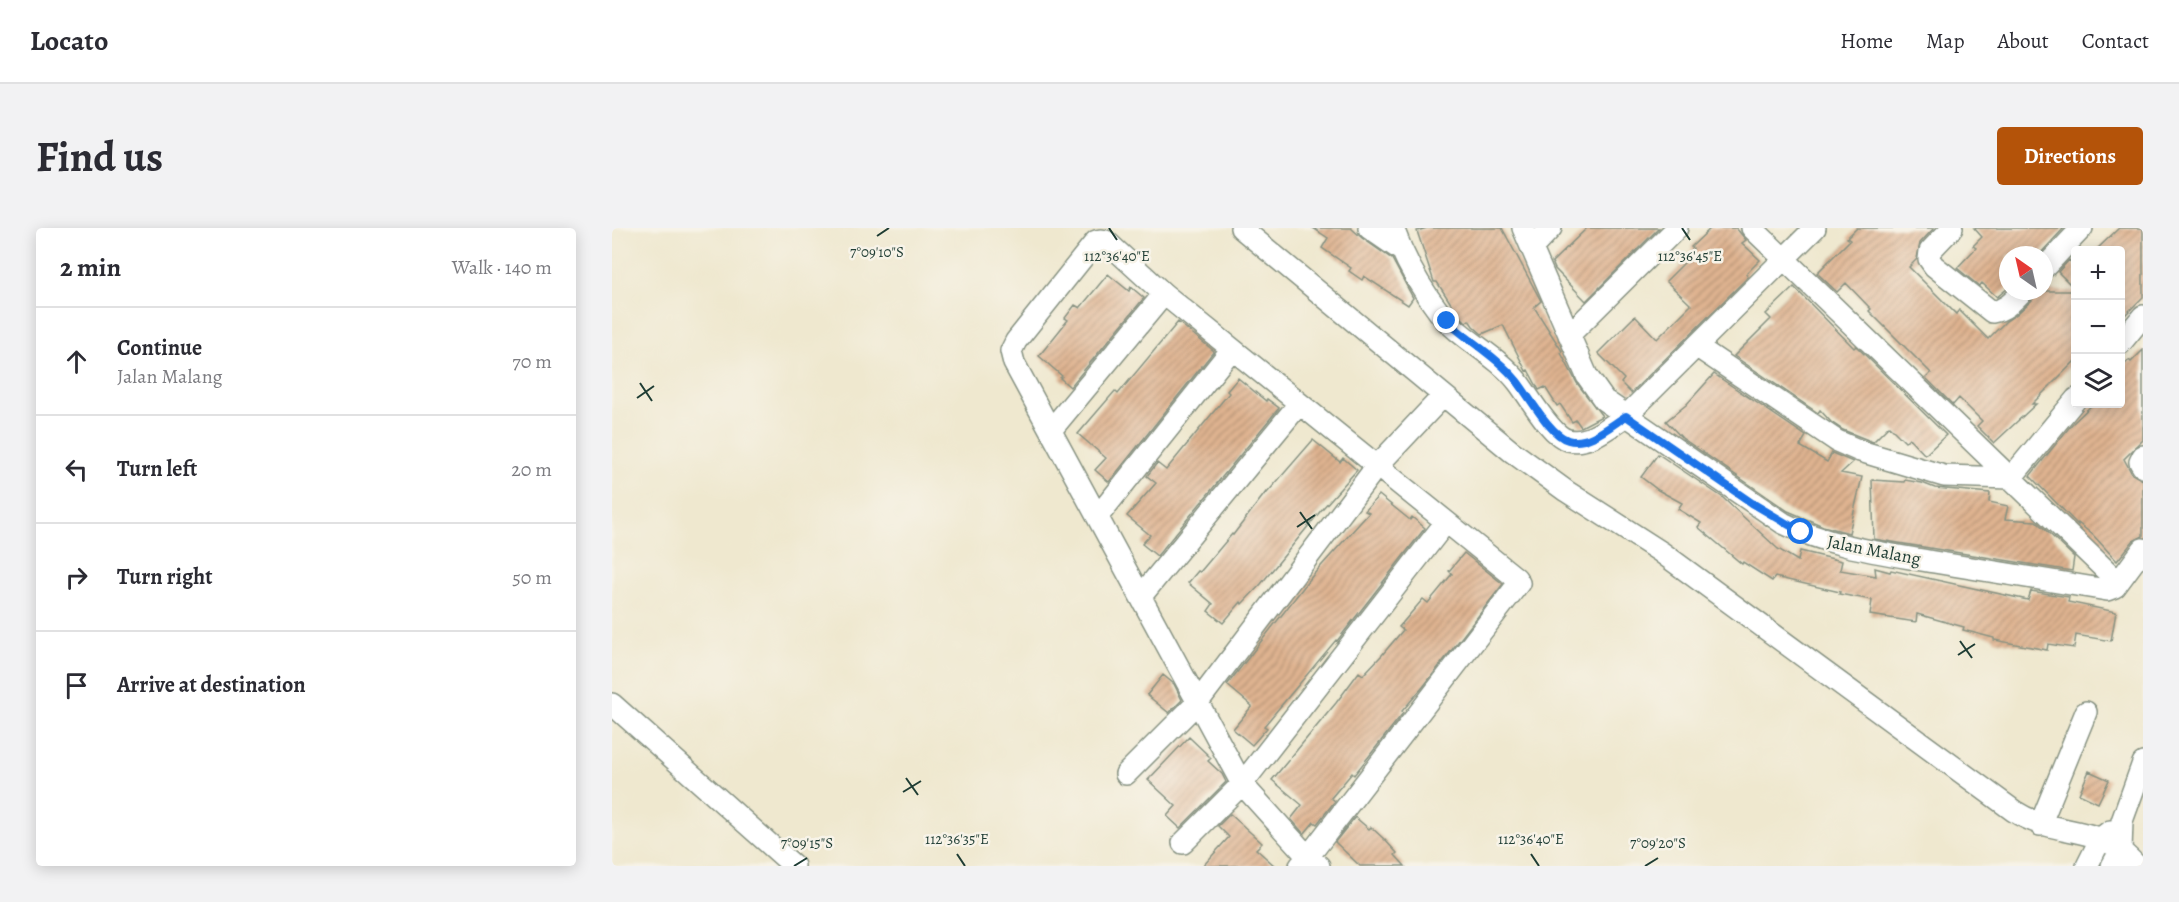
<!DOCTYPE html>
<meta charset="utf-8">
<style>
body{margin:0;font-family:Alegreya,serif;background:#f2f2f3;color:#2b2b33}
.controls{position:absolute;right:18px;top:18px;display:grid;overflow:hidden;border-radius:6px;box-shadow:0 3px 15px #0003}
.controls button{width:54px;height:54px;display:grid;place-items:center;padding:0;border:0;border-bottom:2px solid #e1e1e2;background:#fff;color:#2b2b33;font:30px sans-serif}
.compass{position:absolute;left:1387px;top:18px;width:54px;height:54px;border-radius:50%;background:#fff;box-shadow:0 3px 15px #0003;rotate:326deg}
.stop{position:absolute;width:18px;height:18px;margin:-14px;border:4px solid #1a73e8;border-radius:50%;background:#fff}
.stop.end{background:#1a73e8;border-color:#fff;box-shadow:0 2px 6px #0008}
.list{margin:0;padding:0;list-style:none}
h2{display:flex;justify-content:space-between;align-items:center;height:78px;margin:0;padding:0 24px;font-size:26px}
h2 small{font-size:20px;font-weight:400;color:#7c7c81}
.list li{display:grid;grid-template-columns:39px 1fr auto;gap:18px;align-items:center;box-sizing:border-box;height:108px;padding:0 24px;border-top:2px solid #e1e1e2}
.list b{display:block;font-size:22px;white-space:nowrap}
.list p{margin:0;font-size:20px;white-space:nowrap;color:#7c7c81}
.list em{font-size:20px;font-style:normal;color:#7c7c81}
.icon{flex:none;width:33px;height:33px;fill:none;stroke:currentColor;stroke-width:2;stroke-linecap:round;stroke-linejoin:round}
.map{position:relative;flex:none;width:1531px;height:638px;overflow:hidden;border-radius:6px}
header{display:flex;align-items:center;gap:36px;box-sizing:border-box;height:84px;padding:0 30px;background:#fff;border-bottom:2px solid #e1e1e2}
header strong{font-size:28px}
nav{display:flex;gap:33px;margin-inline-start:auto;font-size:21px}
.intro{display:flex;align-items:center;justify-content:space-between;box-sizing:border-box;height:144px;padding:0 36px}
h1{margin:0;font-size:42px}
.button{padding:15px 27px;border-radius:6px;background:#b45309;color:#fff;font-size:21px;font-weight:700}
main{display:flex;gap:36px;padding:0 36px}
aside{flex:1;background:#fff;border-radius:6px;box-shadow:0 3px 15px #0003}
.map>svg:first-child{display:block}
</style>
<header>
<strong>Locato</strong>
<nav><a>Home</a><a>Map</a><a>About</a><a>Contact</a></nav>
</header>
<div class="intro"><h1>Find us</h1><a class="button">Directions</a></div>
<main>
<aside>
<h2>2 min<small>Walk · 140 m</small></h2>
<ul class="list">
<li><svg class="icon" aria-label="ahead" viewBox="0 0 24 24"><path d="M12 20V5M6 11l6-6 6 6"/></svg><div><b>Continue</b><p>Jalan Malang</p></div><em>70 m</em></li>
<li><svg class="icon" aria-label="left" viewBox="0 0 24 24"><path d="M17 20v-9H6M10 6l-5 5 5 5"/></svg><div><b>Turn left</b></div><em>20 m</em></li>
<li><svg class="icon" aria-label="right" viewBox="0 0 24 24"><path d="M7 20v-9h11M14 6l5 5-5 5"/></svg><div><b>Turn right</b></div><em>50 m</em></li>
<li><svg class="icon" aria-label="arrive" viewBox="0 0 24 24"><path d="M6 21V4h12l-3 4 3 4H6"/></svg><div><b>Arrive at destination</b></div></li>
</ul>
</aside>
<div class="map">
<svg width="1531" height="638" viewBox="0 0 1531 638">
<defs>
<pattern id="building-hatch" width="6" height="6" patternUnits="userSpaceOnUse" patternTransform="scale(1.5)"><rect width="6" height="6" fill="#dfb390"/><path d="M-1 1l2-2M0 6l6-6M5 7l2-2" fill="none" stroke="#b49376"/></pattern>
</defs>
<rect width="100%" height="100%" fill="#f7f3e8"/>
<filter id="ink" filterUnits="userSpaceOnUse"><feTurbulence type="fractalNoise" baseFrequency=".0167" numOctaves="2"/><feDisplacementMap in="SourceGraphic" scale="12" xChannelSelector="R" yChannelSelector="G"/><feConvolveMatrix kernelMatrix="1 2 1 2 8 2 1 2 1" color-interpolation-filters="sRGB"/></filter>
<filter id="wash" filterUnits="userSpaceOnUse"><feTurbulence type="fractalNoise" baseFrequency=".008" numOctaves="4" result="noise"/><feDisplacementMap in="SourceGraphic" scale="24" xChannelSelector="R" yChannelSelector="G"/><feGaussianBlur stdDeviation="1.35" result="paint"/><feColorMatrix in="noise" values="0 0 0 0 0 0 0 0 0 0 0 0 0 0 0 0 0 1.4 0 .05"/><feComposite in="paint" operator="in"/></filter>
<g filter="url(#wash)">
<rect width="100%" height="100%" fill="#efe8cf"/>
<g id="blocks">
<!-- building -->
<path fill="url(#building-hatch)" d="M 701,0 L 739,0 L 750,10 L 780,31 L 801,70 L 796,77 L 752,48 L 750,52 L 737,43 L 739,40 L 710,20 L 716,10 Z
M 815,0 L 890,0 L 929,73 L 922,79 L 950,123 L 949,125 L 965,155 L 990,188 L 969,199 L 964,192 L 960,194 L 948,176 L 945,178 L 933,159 L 927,162 L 916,142 L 914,143 L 891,97 L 870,106 L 861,98 L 857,92 L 854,94 L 845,85 L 825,54 L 822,54 L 805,3 Z
M 975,0 L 1047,0 L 974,73 L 943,41 L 940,34 Z
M 1099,0 L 1124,0 L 1134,12 L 1130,15 L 1148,32 L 1134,46 L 1136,49 L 1019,165 L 1009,155 L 1012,151 L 986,125 L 1023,88 L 1045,111 L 1079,77 L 1054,53 L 1075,32 L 1073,29 L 1081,21 L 1079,19 Z
M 1245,0 L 1322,0 L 1308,15 L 1305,31 L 1297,39 L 1344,86 L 1347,82 L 1376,111 L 1394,93 L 1405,86 L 1420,72 L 1423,63 L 1464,63 L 1464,132 L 1420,176 L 1424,176 L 1382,215 L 1365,198 L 1370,193 L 1347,170 L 1341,177 L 1314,150 L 1319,145 L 1257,83 L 1259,81 L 1234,55 L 1225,64 L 1205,45 L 1238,12 L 1235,10 Z
M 1362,0 L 1452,0 L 1427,27 L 1396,27 L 1396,60 L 1385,69 L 1370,55 L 1367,58 L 1345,40 L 1364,20 L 1361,18 L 1370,9 Z
M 1507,0 L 1531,0 L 1531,69 L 1509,91 L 1509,22 L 1484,22 Z
M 1457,32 L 1464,39 L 1464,62 L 1446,44 Z
M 496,46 L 517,63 L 519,59 L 532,70 L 458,159 L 448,150 L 450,148 L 427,128 L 456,92 L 453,90 L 463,77 L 468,80 Z
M 1182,59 L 1242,120 L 1244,118 L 1334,207 L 1313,227 L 1297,210 L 1293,214 L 1277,198 L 1261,214 L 1231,202 L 1219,194 L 1208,182 L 1206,185 L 1122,128 L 1159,91 L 1154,86 Z
M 566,94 L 602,123 L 497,254 L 483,242 L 494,230 L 466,206 L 503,163 L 506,166 Z
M 1531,122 L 1531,212 L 1512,231 L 1520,246 L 1531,252 L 1531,308 L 1521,313 L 1505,333 L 1481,307 L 1466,295 L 1466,297 L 1464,295 L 1418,248 L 1460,196 L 1481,176 L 1509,176 L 1509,140 L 1517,132 L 1519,134 Z
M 1102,146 L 1194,208 L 1188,218 L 1215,234 L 1220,225 L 1241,234 L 1229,245 L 1250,249 L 1237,305 L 1211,298 L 1176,283 L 1070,210 L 1054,193 L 1074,177 Z
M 626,150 L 654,173 L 655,171 L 667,180 L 545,328 L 530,316 L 538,307 L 515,288 L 544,255 L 535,248 L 545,235 L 554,242 L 617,165 L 615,163 Z
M 701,212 L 728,234 L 731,230 L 745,242 L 711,280 L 649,356 L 630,376 L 629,374 L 611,395 L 596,383 L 601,376 L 576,355 L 586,343 L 588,344 L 620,306 L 621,307 L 654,264 L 655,265 Z
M 1046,226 L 1110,269 L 1166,321 L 1186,333 L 1188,323 L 1230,333 L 1228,342 L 1264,348 L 1263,340 L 1278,344 L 1279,342 L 1416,372 L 1419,363 L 1457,369 L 1456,374 L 1504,384 L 1499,413 L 1464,407 L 1462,420 L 1436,416 L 1435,422 L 1382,412 L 1382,410 L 1351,402 L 1352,399 L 1305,386 L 1304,394 L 1258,387 L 1260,372 L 1227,366 L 1228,364 L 1163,349 L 1160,353 L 1131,334 L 1130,336 L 1086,299 L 1089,295 L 1066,281 L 1070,275 L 1046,262 L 1029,249 Z
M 1260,252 L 1292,254 L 1293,252 L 1310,255 L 1323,260 L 1378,265 L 1377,274 L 1396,278 L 1393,291 L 1424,293 L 1462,329 L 1460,343 L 1262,311 Z
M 767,267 L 798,292 L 800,289 L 813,300 L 725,413 L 724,412 L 652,498 L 655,500 L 640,517 L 621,501 L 640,478 L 615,457 L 701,347 L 757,285 L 753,283 Z
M 852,325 L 891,356 L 811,459 L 790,483 L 791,485 L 758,527 L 742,547 L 740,545 L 719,570 L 723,573 L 705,596 L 702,594 L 692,606 L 679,591 L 690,577 L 660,552 L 724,475 L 747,444 L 751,447 L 770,427 L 791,402 L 787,399 L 811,371 L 816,375 L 840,346 L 837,343 Z
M 551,447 L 562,456 L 570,472 L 557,485 L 535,467 Z
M 577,509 L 599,530 L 596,533 L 610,546 L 614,554 L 568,600 L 555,588 L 564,578 L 536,552 Z
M 1477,543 L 1497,552 L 1486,575 L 1467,566 Z
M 618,586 L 650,615 L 644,621 L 663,638 L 591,638 L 617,609 L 606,598 Z
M 743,589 L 757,601 L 759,599 L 773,612 L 785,625 L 783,627 L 793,638 L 748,638 L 723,614 Z"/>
</g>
</g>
<g filter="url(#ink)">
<use href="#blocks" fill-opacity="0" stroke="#879282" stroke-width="1.5"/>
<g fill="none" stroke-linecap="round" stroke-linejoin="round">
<!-- minor casing -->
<g stroke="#879282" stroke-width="24">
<path id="minor" d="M 629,0 L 899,223 L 954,263 L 1049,324 L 1402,583 C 1429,601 1458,600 1487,610 C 1502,615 1514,627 1525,638
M 757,0 L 789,22
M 781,0 C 792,31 807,58 827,84 C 849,112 884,126 906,154 C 917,168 939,208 956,212 C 977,217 998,198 1014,188 L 1203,0
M 911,0 L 975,148 L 992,172 L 1171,295 C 1218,319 1271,325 1322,334 C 1380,343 1438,353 1495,362 L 1503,359 L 1531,321
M 1140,0 L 1506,354
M 1340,0 L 1318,23 L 1317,31 L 1322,38 L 1380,84 C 1394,82 1401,73 1411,63
M 920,20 L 939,0
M 1432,40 L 1470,0
M 957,107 L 1065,0
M 1508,116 L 1531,88
M 1084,118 L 1225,213 L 1248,223 L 1332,248 L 1399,250 L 1464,171
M 439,202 L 552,66
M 1531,228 L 1528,234 L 1531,239
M 486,288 L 620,121
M 529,368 L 687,176
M 0,476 L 182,638
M 514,546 L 586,474 L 765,238 L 831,168
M 1428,597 L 1474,484
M 571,615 L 630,556 L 834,294
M 688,638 L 696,629 L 630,556 L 402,135 L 399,123 L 404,113 L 484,13 L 489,12 L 494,13 L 552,66 L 904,350 L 907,355 L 696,629 L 707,638
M 1475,638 L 1489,610 L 1498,603
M 1500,638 L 1509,622 L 1510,593 L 1531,535"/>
</g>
<!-- minor -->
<use href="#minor" stroke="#fff" stroke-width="21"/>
</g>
</g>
<g fill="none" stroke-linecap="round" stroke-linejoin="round" filter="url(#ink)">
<!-- route -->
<path stroke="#1a73e8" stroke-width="8" d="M 835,93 C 858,114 885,129 905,153 C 917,168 938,207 956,212 C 976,218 998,198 1014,188 L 1140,275 L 1189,304"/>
</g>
<!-- ticks -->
<path fill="none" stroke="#1f3d34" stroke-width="2" d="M 497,0 L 505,12M 1070,0 L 1078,12M 265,8 L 277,0M 28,155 L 40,173M 25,170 L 42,158M 688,284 L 700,301M 685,299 L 703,287M 1348,413 L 1360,430M 1346,427 L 1363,416M 294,550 L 306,567M 291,564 L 309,553M 345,626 L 353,638M 919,626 L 927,638M 182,638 L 195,630M 1033,638 L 1046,630"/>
<g text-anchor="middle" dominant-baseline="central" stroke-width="5" stroke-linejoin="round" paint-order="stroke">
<!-- street labels -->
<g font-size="18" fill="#1f3d34" stroke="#f7f3e8">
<text transform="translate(1262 322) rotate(11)">Jalan Malang</text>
</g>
</g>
<g font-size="15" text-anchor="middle" fill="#1f3d34" stroke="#f7f3e8" stroke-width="5" stroke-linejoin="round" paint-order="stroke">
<text x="265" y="29">7°09'10"S</text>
<text x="505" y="33">112°36'40"E</text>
<text x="1078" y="33">112°36'45"E</text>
<text x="345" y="616">112°36'35"E</text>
<text x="919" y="616">112°36'40"E</text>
<text x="195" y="620">7°09'15"S</text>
<text x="1046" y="620">7°09'20"S</text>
</g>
</svg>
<div class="controls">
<button>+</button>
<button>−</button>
<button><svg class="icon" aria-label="layers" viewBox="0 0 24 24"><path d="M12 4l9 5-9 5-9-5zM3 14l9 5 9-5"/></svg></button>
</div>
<svg class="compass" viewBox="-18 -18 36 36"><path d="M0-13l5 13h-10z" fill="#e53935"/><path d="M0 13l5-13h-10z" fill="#7c7c81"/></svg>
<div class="stop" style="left:1189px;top:304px"></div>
<div class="stop end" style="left:835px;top:93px"></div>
</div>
</main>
